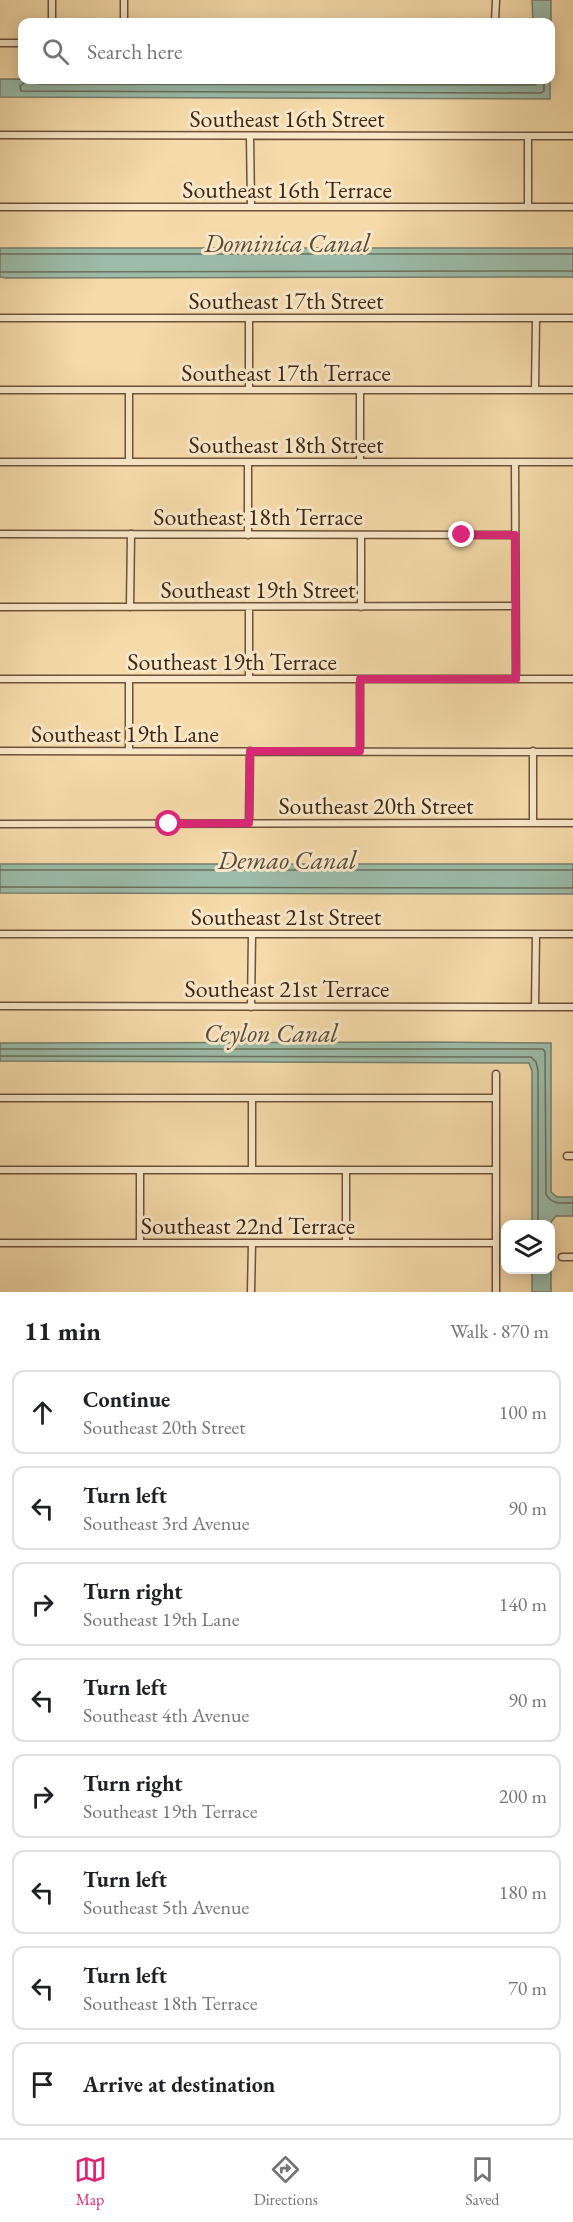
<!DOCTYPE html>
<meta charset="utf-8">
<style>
body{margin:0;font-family:"EB Garamond",serif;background:#f2f2f2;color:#202124}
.controls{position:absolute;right:18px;bottom:18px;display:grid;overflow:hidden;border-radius:12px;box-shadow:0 3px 15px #0003}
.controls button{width:54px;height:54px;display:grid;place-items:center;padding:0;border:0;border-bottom:2px solid #e0e0e0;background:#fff;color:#202124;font:30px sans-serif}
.stop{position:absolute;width:18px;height:18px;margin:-14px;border:4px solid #db2777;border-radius:50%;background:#fff}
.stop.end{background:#db2777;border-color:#fff;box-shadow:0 2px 6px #0008}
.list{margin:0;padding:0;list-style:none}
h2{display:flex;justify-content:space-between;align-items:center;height:78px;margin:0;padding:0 24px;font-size:26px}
h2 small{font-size:20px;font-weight:400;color:#757577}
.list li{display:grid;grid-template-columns:39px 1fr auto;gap:18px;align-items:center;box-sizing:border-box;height:84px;margin:0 12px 12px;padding:0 12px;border:2px solid #e0e0e0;border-radius:12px}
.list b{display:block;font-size:22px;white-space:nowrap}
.list p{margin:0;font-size:20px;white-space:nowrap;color:#757577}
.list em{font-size:20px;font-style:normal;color:#757577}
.icon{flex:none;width:33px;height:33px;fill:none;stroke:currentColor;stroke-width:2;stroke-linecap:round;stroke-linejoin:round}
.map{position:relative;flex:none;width:573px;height:1292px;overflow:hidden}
.search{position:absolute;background:#fff;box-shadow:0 3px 15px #0003;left:18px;right:18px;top:18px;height:66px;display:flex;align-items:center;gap:15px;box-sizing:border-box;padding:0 21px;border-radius:12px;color:#757577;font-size:22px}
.sheet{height:846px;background:#fff}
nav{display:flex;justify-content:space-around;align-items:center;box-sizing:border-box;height:84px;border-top:2px solid #e0e0e0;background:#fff;font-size:16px;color:#757577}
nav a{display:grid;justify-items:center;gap:3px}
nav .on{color:#db2777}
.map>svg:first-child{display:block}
</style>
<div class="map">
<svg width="573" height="1292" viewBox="0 0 573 1292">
<rect width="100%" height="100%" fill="#f5daaa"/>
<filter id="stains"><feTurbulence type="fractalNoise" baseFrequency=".00333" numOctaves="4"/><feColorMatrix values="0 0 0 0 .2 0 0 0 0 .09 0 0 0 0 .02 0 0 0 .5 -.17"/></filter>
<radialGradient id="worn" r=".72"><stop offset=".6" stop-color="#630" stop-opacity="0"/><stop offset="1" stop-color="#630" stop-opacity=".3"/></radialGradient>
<!-- water -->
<path fill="#9cbba9" stroke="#767f6d" stroke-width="1.5" d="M 532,0 L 551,0 L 551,36 L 550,22 L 533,22 Z
M 0,79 L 550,80 L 550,99 L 0,97 Z
M 0,248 L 573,248 L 573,277 L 6,278 L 0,277 Z
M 0,864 L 573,864 L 573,894 L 0,893 Z
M 433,1042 L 551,1043 L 551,1192 L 557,1197 L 573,1197 L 573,1216 L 556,1216 L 551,1222 L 551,1292 L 532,1292 L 532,1270 L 550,1270 L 550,1224 L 532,1224 L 532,1071 L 529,1063 L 0,1061 L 0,1043 Z"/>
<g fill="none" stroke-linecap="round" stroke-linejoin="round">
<!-- shore -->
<path stroke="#6d705e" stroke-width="1.5" d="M 28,80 L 20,86 L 21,91 L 541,93 L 544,91 L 544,80
M 36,80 L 39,84 L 534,85 L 536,84 L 537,80
M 0,254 L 573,254
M 0,272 L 573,271
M 0,870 L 573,870
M 0,887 L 573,888
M 0,1049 L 543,1049 L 545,1052 L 546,1194 C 551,1205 563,1203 573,1203
M 0,1056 L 531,1057 L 536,1062 L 538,1070 L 538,1224"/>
<!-- street casing -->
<g stroke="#6c523a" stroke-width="9">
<path id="street" d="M 52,0 L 52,22
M 124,22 L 124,0
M 495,22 L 496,0
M 0,43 L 22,43
M 0,135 L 573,136
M 250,136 L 251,207
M 528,136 L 528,207
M 0,207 L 573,207
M 0,318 L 573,318
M 0,390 L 573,390
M 249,390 L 249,318
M 535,390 L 536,318
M 0,462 L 573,462
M 129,462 L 129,390
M 360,462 L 360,390
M 515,462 L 516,679
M 0,534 L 515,535
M 248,535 L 248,462
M 361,535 L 361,607
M 0,607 L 515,606
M 130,607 L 131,534
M 249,607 L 249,678
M 0,679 L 573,679
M 360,679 L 360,751
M 0,751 L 573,752
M 129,751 L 129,679
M 533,751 L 533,823
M 249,823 L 250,751
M 0,824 L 573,823
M 0,934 L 573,934
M 0,1006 L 573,1007
M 251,1007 L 252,934
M 535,1007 L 536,934
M 496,1074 L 496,1292
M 0,1098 L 496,1098
M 252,1098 L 252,1170
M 567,1156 L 573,1156
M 0,1170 L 496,1170
M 140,1170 L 140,1243
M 0,1243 L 496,1243
M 346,1243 L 346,1170
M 562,1257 L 573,1257
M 251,1292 L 252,1243"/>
</g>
<!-- street -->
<use href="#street" stroke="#f8e7c8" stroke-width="6"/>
</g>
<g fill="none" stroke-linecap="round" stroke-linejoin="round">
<!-- route -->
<path stroke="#db2777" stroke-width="8" d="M 169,824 L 249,823 L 250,751 L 360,751 L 360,679 L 516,679 L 515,535 L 462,535"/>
</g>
<g text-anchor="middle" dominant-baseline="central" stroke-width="6" stroke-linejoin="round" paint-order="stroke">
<!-- street labels -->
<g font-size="24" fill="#3e2514" stroke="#f8e7c8">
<text x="287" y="118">Southeast 16th Street</text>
<text x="287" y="189">Southeast 16th Terrace</text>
<text x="286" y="300">Southeast 17th Street</text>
<text x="286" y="372">Southeast 17th Terrace</text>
<text x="286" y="444">Southeast 18th Street</text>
<text x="258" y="516">Southeast 18th Terrace</text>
<text x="258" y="589">Southeast 19th Street</text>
<text x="232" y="661">Southeast 19th Terrace</text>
<text x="125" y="733">Southeast 19th Lane</text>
<text x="376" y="805">Southeast 20th Street</text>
<text x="286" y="916">Southeast 21st Street</text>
<text x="287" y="988">Southeast 21st Terrace</text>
<text x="248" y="1225">Southeast 22nd Terrace</text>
</g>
<!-- water labels -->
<g font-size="26" font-style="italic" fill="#564a39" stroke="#f8e7c8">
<text x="287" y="243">Dominica Canal</text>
<text x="287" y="860">Demao Canal</text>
<text x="271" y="1033">Ceylon Canal</text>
</g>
</g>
<rect width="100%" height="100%" filter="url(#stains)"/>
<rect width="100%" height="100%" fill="url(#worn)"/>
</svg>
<div class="controls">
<button><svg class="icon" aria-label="layers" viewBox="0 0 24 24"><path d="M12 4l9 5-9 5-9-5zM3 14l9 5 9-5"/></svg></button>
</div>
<div class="stop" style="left:169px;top:824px"></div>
<div class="stop end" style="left:462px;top:535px"></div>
<div class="search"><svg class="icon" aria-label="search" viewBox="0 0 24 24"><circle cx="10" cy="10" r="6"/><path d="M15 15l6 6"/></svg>Search here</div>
</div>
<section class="sheet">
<h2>11 min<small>Walk · 870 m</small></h2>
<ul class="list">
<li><svg class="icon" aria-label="ahead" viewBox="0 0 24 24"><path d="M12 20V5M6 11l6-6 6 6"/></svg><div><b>Continue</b><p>Southeast 20th Street</p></div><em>100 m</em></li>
<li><svg class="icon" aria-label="left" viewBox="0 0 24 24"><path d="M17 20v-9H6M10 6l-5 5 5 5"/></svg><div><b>Turn left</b><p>Southeast 3rd Avenue</p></div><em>90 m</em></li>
<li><svg class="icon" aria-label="right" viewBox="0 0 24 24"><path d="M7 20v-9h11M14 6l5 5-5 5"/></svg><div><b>Turn right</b><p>Southeast 19th Lane</p></div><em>140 m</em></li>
<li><svg class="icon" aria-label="left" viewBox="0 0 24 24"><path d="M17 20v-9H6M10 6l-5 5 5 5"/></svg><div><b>Turn left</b><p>Southeast 4th Avenue</p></div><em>90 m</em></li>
<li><svg class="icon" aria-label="right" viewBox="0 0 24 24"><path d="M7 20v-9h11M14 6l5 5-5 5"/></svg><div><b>Turn right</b><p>Southeast 19th Terrace</p></div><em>200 m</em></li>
<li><svg class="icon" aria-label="left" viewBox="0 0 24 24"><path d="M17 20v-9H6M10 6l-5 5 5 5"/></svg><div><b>Turn left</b><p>Southeast 5th Avenue</p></div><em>180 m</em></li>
<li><svg class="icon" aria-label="left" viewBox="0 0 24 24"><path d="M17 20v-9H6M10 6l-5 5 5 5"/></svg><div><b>Turn left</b><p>Southeast 18th Terrace</p></div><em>70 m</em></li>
<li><svg class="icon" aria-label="arrive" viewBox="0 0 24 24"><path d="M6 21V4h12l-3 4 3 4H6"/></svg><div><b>Arrive at destination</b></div></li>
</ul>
</section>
<nav>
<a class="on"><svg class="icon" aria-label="map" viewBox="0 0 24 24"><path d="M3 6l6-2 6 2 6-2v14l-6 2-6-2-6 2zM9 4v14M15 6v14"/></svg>Map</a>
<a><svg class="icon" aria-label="directions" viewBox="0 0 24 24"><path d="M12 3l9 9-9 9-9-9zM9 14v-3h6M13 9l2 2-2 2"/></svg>Directions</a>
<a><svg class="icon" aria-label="saved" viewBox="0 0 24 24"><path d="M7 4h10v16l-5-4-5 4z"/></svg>Saved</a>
</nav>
